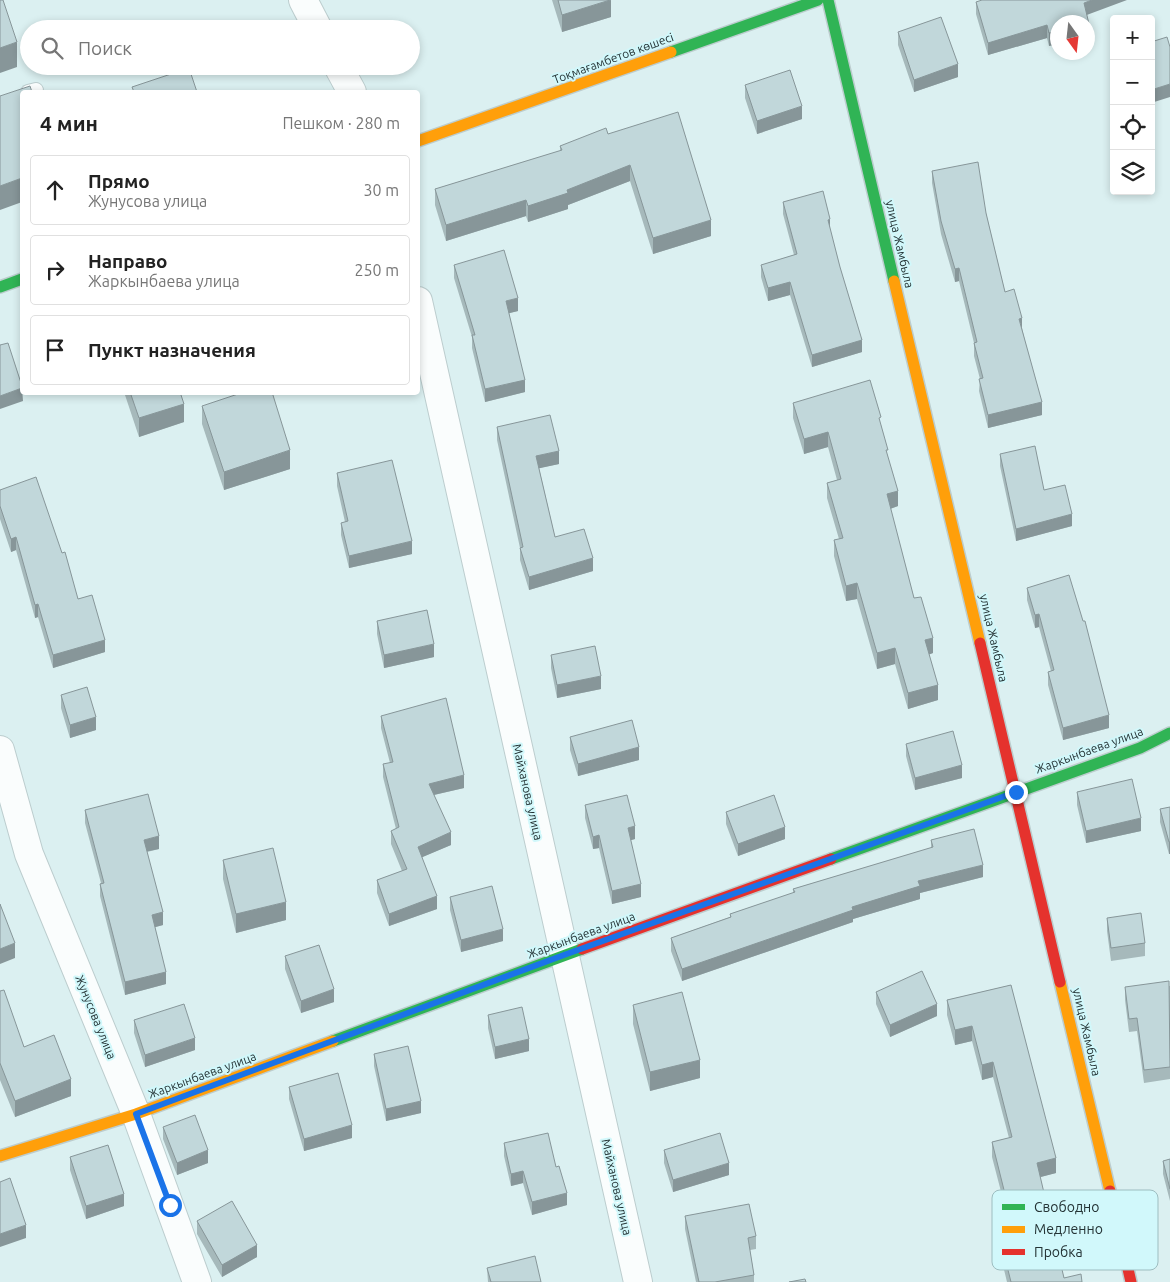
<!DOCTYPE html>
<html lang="ru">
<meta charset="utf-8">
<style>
body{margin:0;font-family:Ubuntu,sans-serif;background:#f6f6f6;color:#222}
.controls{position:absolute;right:15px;top:15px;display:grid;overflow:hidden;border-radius:5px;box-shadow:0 2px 8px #0003}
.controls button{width:45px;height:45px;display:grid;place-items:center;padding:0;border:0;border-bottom:1px solid #e0e0e0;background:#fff;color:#222;font:25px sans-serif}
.compass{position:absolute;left:1050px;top:15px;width:45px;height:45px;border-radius:50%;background:#fff;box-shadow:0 2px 8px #0003;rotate:165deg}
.stop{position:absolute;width:15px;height:15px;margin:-11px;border:4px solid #1a73e8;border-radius:50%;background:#fff}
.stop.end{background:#1a73e8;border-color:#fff;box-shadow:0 1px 5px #0008}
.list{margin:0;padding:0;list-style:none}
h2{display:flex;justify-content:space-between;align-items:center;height:65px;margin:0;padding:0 20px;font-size:21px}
h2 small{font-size:16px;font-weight:400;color:#767676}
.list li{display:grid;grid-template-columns:32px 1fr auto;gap:15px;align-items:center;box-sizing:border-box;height:70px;margin:0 10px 10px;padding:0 10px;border:1px solid #e0e0e0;border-radius:5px}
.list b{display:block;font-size:19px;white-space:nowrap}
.list p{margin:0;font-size:16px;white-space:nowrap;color:#767676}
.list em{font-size:16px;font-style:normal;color:#767676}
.icon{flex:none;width:28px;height:28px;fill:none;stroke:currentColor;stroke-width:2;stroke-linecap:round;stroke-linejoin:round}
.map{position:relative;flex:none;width:1170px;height:1282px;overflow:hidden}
.search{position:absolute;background:#fff;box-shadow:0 2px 8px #0003;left:20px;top:20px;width:400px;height:55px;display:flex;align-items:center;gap:12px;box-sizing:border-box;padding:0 18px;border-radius:28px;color:#767676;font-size:19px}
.panel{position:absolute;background:#fff;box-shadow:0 2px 8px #0003;left:20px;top:90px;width:400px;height:305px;border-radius:5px}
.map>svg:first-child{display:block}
</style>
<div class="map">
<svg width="1170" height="1282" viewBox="0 0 1170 1282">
<rect width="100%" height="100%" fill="#dbf0f1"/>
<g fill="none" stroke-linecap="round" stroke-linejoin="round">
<!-- lane casing -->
<g stroke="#bccdce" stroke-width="16">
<path id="lane" d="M 28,92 L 36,90"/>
</g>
<!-- street casing -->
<g stroke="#bccdce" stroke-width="30">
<path id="street" d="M 303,0 L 318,29
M 338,66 L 352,92
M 418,301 L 638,1282
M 0,750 L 29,854 L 136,1114 L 197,1282"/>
</g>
<!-- fast casing -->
<g stroke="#bccdce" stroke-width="14">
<path id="fast" d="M 828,0 L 894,281
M 671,52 L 818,0
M 0,287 L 22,279
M 831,859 L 1140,748 L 1170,733
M 333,1041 L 582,949"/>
</g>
<!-- slow casing -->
<g stroke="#bccdce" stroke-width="14">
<path id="slow" d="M 418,141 L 671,52
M 894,281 L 980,643
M 1060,982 L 1110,1191
M 0,1156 L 136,1114 L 333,1041"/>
</g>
<!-- jam casing -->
<g stroke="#bccdce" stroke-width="14">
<path id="jam" d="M 980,643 L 1060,982
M 582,949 L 831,859
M 1110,1191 L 1131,1282"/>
</g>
<!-- lane -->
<use href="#lane" stroke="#fafdfd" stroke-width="14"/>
<!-- street -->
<use href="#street" stroke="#fafdfd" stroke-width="28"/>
<!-- fast -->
<use href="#fast" stroke="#30b455" stroke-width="11"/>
<!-- slow -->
<use href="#slow" stroke="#ff9f0a" stroke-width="11"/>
<!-- jam -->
<use href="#jam" stroke="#e5322d" stroke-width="11"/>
</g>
<!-- wall -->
<path fill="#a6b9bb" d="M 552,0 L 611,0 L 611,17 L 562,32 Z
M 976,2 L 1087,15 L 1089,36 L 1049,46 L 1047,38 L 988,55 L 976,14 Z
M 898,32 L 958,77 L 914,92 L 898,45 Z
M 745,85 L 802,119 L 757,134 L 745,98 Z
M 608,134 L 711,236 L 653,254 L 630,181 L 568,205 L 568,209 L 528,222 L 526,216 L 446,241 L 435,205 L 435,189 L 560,151 L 560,146 Z
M 932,171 L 986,213 L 1005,292 L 1022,328 L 1042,415 L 988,428 L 979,391 L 980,379 L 974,356 L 974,343 L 959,281 L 955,282 L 941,234 L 932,183 Z
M 783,202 L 830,230 L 862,352 L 812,367 L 790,295 L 768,301 L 761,277 L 761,265 L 794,255 L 783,214 Z
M 454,265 L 518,311 L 509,313 L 525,392 L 485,402 L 472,348 L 472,337 L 454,278 Z
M 124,392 L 180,392 L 184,422 L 139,437 Z
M 793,403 L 881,425 L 898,506 L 890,509 L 914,598 L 933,653 L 929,654 L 938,700 L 908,709 L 895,664 L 877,669 L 857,599 L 846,601 L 834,556 L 834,540 L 839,539 L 827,498 L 827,483 L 837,480 L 828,447 L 804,454 L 793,418 Z
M 202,406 L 290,469 L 224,490 L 202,424 Z
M 497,427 L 559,464 L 539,468 L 555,537 L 593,571 L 529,590 L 520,560 L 520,548 L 497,440 Z
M 1000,454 L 1044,490 L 1072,526 L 1016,541 L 1000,466 Z
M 337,473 L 412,554 L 349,568 L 341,535 L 341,523 L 345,522 L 337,486 Z
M 0,490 L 78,599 L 105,652 L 53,668 L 38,617 L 35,618 L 16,550 L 11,552 L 0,519 Z
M 1027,588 L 1109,728 L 1063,740 L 1048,685 L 1048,672 L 1051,671 L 1039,627 L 1035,628 L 1027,600 Z
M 377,621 L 434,657 L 384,668 L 377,634 Z
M 551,655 L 601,689 L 557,698 L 551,668 Z
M 61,695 L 96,730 L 70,738 L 61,708 Z
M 381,716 L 464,788 L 434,795 L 451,845 L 422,857 L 437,909 L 389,926 L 377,893 L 377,880 L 402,871 L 391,844 L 391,831 L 396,829 L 383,777 L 383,764 L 390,763 L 381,728 Z
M 570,737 L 639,760 L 578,776 L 570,750 Z
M 906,744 L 962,778 L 915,790 L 906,756 Z
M 1077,792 L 1141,831 L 1086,843 L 1077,805 Z
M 585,805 L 635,839 L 630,840 L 641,897 L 612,904 L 599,848 L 593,849 L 585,818 Z
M 1170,807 L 1169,854 L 1160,822 L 1160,809 Z
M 85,810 L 159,849 L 147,852 L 163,925 L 155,927 L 166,984 L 125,995 L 100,896 L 100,884 L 101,883 L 85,823 Z
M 726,812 L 785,839 L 738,856 L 726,824 Z
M 931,840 L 983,877 L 920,893 L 920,899 L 853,919 L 853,922 L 682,981 L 671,951 L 671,938 L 730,917 L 730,914 L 793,893 L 793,889 L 931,848 Z
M 223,860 L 286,920 L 236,933 L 223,879 Z
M 450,897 L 503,941 L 461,952 L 450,910 Z
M 1107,918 L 1145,943 L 1145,956 L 1111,961 L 1107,931 Z
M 285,956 L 334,1002 L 301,1013 L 285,969 Z
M 1011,985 L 1056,1173 L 1040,1177 L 1064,1278 L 1082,1282 L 1007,1282 L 993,1224 L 993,1210 L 1005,1207 L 992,1157 L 992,1142 L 1009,1138 L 993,1077 L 982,1080 L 972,1041 L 955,1045 L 947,1015 L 947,1000 Z
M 1170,986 L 1170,1079 L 1144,1083 L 1137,1031 L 1129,1032 L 1125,1000 L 1125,987 Z
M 0,991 L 24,1047 L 71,1096 L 15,1117 L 0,1080 Z
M 876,992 L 937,1016 L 890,1037 L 876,1004 Z
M 633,1005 L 700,1078 L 650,1091 L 633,1024 Z
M 488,1015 L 529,1051 L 495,1059 L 488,1028 Z
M 134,1020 L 195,1050 L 145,1067 L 134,1033 Z
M 374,1054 L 421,1113 L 386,1121 L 374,1066 Z
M 289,1087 L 352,1138 L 304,1151 L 289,1099 Z
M 163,1127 L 208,1163 L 177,1175 L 163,1139 Z
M 504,1143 L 556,1167 L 567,1205 L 532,1215 L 523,1183 L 511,1186 L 504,1156 Z
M 664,1150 L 729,1175 L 673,1192 L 664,1163 Z
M 70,1157 L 124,1206 L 86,1219 L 70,1170 Z
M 1170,1159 L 1170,1201 L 1163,1174 L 1163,1161 Z
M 685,1216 L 756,1236 L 756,1249 L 750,1250 L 754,1275 L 754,1282 L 696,1282 L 685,1229 Z
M 197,1221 L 257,1257 L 222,1277 L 197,1234 Z
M 487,1268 L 541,1282 L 488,1282 Z"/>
<!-- shaded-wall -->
<path fill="#879699" d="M 611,0 L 611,17 L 562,32 L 562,15 Z
M 1092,0 L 1127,0 L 1084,16 L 1084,3 Z
M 1088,24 L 1089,24 L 1089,36 L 1088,37 Z
M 1047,25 L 1047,38 L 988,55 L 988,43 Z
M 1058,31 L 1058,44 L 1049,46 L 1049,33 Z
M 17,42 L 17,67 L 0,73 L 0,48 Z
M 958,64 L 958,77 L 914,92 L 914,80 Z
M 1170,84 L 1170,97 L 1151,103 L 1151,90 Z
M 802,106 L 802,119 L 757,134 L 757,121 Z
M 630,165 L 630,181 L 568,205 L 568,209 L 528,222 L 528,206 L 567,190 Z
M 22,178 L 22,202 L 0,210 L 0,186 Z
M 526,200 L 526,216 L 446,241 L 446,225 Z
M 830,219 L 830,232 L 828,220 Z
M 711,220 L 711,236 L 653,254 L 653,238 Z
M 959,268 L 959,281 L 955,282 L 955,269 Z
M 790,282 L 790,295 L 768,301 L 768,288 Z
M 518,298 L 518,311 L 506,314 L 506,301 Z
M 1022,318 L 1022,330 L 1019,319 Z
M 862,340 L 862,352 L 812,367 L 812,355 Z
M 525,380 L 525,392 L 485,402 L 485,389 Z
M 22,388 L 23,401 L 0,409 L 0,396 Z
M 79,392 L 85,392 L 79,395 Z
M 1042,402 L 1042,415 L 988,428 L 988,415 Z
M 184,404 L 184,422 L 139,437 L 139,418 Z
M 828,432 L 828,447 L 804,454 L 804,439 Z
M 290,450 L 290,469 L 224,490 L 224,472 Z
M 559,451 L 559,464 L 536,469 L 536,456 Z
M 898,491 L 898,506 L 887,510 L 887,494 Z
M 1072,514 L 1072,526 L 1016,541 L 1016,529 Z
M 16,537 L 16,550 L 11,552 L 11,539 Z
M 412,541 L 412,554 L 349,568 L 349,556 Z
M 593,558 L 593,571 L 529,590 L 529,577 Z
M 857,583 L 857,599 L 846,601 L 846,586 Z
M 38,604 L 38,617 L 35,618 L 35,605 Z
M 1039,614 L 1039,627 L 1035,628 L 1035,615 Z
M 933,638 L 933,653 L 925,656 L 925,640 Z
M 105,640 L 105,652 L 53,668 L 53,655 Z
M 434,644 L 434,657 L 384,668 L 384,655 Z
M 895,648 L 895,664 L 877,669 L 877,653 Z
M 601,676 L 601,689 L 557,698 L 557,685 Z
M 938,685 L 938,700 L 908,709 L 908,693 Z
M 1109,715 L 1109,728 L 1063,740 L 1063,728 Z
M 96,717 L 96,730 L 70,738 L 70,725 Z
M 639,747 L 639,760 L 578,776 L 578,764 Z
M 962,765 L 962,778 L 915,790 L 915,778 Z
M 464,775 L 464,788 L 429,796 L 429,784 Z
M 1141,818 L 1141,831 L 1086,843 L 1086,831 Z
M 635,826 L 635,839 L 628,841 L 628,828 Z
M 785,827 L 785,839 L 738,856 L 738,844 Z
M 451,832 L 451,845 L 418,859 L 418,847 Z
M 599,835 L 599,848 L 593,849 L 593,837 Z
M 159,836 L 159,849 L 144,852 L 144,840 Z
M 1169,842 L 1170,842 L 1170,854 L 1169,854 Z
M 983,865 L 983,877 L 920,893 L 920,899 L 853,919 L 853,922 L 682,981 L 682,969 L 852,907 L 918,881 Z
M 641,884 L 641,897 L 612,904 L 612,891 Z
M 437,896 L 437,909 L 389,926 L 389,914 Z
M 286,902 L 286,920 L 236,933 L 236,914 Z
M 163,912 L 163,925 L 152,928 L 152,915 Z
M 503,929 L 503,941 L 461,952 L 461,940 Z
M 15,943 L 15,958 L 0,964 L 0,949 Z
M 166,972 L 166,984 L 125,995 L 125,982 Z
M 334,989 L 334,1002 L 301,1013 L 301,1001 Z
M 937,1004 L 937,1016 L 890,1037 L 890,1025 Z
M 972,1026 L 972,1041 L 955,1045 L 955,1030 Z
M 195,1038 L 195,1050 L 145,1067 L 145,1055 Z
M 529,1039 L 529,1051 L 495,1059 L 495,1047 Z
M 700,1060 L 700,1078 L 650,1091 L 650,1072 Z
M 993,1062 L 993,1077 L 982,1080 L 982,1065 Z
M 71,1079 L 71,1096 L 15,1117 L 15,1101 Z
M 421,1101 L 421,1113 L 386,1121 L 386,1109 Z
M 352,1125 L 352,1138 L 304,1151 L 304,1139 Z
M 208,1150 L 208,1163 L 177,1175 L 177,1163 Z
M 1056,1158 L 1056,1173 L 1037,1178 L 1037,1163 Z
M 729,1163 L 729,1175 L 673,1192 L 673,1180 Z
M 523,1171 L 523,1183 L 511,1186 L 511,1174 Z
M 567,1193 L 567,1205 L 532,1215 L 532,1202 Z
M 124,1194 L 124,1206 L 86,1219 L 86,1206 Z
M 26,1225 L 26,1238 L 0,1247 L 0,1234 Z
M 257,1245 L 257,1257 L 222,1277 L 222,1265 Z"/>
<!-- building -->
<path fill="#c1d7da" stroke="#879699" d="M 0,0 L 3,0 L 17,42 L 0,48 Z
M 558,0 L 610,0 L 562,15 Z
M 982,0 L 1092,0 L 1084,3 L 1089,24 L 1088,24 L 1088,22 L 1058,22 L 1058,31 L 1049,33 L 1047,25 L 988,43 L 976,2 Z
M 941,17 L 958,64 L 914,80 L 898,32 Z
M 1167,37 L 1170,47 L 1170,84 L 1151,90 L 1151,42 Z
M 189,68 L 197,92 L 134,92 L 132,87 Z
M 790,70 L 802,106 L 757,121 L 745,85 Z
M 30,86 L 32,92 L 22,92 L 22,178 L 0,186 L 0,96 Z
M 678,112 L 711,220 L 653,238 L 630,165 L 567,190 L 568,193 L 528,206 L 526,200 L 446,225 L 435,189 L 562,150 L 560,146 L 606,128 L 608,134 Z
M 978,162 L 986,213 L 1005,292 L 1014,289 L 1022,318 L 1019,319 L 1042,402 L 988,415 L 979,379 L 983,378 L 974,343 L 977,342 L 959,268 L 955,269 L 941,221 L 932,171 Z
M 823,191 L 830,219 L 828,220 L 840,267 L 862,340 L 812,355 L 790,282 L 768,288 L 761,265 L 797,254 L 783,202 Z
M 504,250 L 518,298 L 506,301 L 525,380 L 485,389 L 472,335 L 475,335 L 454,265 Z
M 8,343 L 22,386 L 22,388 L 0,396 L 0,345 Z
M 870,380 L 881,417 L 879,418 L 888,450 L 886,450 L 898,491 L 887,494 L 914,598 L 921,597 L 933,638 L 925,640 L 938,685 L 908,693 L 895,648 L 877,653 L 857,583 L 846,586 L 834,540 L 843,538 L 827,483 L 841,479 L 828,432 L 804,439 L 793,403 Z
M 130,392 L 180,392 L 184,404 L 139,418 Z
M 244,392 L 272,392 L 290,450 L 224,472 L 202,406 Z
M 550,415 L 559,451 L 536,456 L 555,537 L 584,529 L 593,558 L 529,577 L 520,548 L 523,547 L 497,427 Z
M 1035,446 L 1044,490 L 1065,485 L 1072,514 L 1016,529 L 1000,454 Z
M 392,460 L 412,541 L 349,556 L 341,523 L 348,521 L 337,473 Z
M 36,477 L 62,553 L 65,552 L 78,599 L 92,595 L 105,640 L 53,655 L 38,604 L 35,605 L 16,537 L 11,539 L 0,506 L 0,490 Z
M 1069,575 L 1083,621 L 1085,621 L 1109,715 L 1063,728 L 1048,672 L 1054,670 L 1039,614 L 1035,615 L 1027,588 Z
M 427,610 L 434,644 L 384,655 L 377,621 Z
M 595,646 L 601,676 L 557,685 L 551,655 Z
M 87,687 L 96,717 L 70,725 L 61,695 Z
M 446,698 L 464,775 L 429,784 L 451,832 L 418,847 L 437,896 L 389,914 L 377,880 L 407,869 L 391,831 L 399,827 L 383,764 L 393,762 L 381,716 Z
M 632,720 L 639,747 L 578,764 L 570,737 Z
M 953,731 L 962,765 L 915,778 L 906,744 Z
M 1132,779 L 1141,818 L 1086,831 L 1077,792 Z
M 148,794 L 159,836 L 144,840 L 163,912 L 152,915 L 166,972 L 125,982 L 100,884 L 104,883 L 85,810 Z
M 627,795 L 635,826 L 628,828 L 641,884 L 612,891 L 599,835 L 593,837 L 585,805 Z
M 774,795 L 785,827 L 738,844 L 726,812 Z
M 1170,807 L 1170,842 L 1169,842 L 1160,809 Z
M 974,829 L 983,865 L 918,881 L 920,886 L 852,907 L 853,910 L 682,969 L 671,938 L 731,917 L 730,914 L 795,892 L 793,889 L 933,847 L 931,840 Z
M 273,848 L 286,902 L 236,914 L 223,860 Z
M 492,886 L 503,929 L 461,940 L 450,897 Z
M 0,904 L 15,943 L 0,949 Z
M 1141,913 L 1145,943 L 1111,948 L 1107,918 Z
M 319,945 L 334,989 L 301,1001 L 285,956 Z
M 922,971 L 937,1004 L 890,1025 L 876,992 Z
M 1169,981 L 1170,1067 L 1144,1070 L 1137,1018 L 1129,1019 L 1125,987 Z
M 1011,985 L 1056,1158 L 1037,1163 L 1064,1278 L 1081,1274 L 1082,1282 L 1011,1282 L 993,1210 L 1008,1206 L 992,1142 L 1012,1137 L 993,1062 L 982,1065 L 972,1026 L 955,1030 L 947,1000 Z
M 4,990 L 24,1047 L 54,1035 L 71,1079 L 15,1101 L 0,1063 L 0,991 Z
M 682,992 L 700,1060 L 650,1072 L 633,1005 Z
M 184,1004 L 195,1038 L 145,1055 L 134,1020 Z
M 522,1007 L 529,1039 L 495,1047 L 488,1015 Z
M 408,1046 L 421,1101 L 386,1109 L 374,1054 Z
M 338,1073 L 352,1125 L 304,1139 L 289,1087 Z
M 195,1115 L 208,1150 L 177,1163 L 163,1127 Z
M 548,1133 L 556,1167 L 559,1166 L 567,1193 L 532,1202 L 523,1171 L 511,1174 L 504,1143 Z
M 720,1133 L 729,1163 L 673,1180 L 664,1150 Z
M 108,1145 L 124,1194 L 86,1206 L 70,1157 Z
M 1170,1159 L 1170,1189 L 1163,1161 Z
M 10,1178 L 26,1225 L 0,1234 L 0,1182 Z
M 232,1201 L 257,1245 L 222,1265 L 197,1221 Z
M 749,1204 L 756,1236 L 748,1238 L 754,1275 L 715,1282 L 699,1282 L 685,1216 Z
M 535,1256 L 541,1282 L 491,1282 L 487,1268 Z
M 805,1279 L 806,1282 L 789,1282 Z"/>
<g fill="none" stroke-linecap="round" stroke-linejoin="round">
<!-- route -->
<path stroke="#1a73e8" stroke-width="6" d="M 170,1205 L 136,1114 L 564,955 L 1016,792"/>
</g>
<g text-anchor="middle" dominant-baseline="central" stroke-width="4" stroke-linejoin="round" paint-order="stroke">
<!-- street labels -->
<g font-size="12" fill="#243335" stroke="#d1f8fb">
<text transform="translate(613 58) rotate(-20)">Тоқмағамбетов көшесі</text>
<text transform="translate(900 244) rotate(77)">улица Жамбыла</text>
<text transform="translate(994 638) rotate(77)">улица Жамбыла</text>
<text transform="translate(1089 750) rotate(-20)">Жаркынбаева улица</text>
<text transform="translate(528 792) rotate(77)">Майханова улица</text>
<text transform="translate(581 935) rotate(-20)">Жаркынбаева улица</text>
<text transform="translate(96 1017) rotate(68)">Жунусова улица</text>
<text transform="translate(1087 1032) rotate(77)">улица Жамбыла</text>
<text transform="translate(202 1075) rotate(-20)">Жаркынбаева улица</text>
<text transform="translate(617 1187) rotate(77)">Майханова улица</text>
</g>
</g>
<!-- legend -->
<rect x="992" y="1190" width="166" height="80" rx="8" fill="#d1f8fb" stroke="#9dbdc0" stroke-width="1"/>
<rect x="1002" y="1204" width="23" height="6" fill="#30b455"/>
<rect x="1002" y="1226" width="23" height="7" fill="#ff9f0a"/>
<rect x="1002" y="1249" width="23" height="6" fill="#e5322d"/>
<g font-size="14" fill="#243335">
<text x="1034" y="1212">Свободно</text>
<text x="1034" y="1234">Медленно</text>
<text x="1034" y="1257">Пробка</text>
</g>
</svg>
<div class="controls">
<button>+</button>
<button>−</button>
<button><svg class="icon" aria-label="locate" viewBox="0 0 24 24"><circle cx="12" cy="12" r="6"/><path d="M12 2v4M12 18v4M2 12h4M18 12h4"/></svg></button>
<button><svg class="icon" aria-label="layers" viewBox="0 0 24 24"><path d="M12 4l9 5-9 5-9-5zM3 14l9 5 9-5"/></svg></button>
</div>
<svg class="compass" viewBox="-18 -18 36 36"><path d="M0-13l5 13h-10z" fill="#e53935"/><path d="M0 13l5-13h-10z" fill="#767676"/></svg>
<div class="stop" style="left:170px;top:1205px"></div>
<div class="stop end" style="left:1016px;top:792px"></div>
<div class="search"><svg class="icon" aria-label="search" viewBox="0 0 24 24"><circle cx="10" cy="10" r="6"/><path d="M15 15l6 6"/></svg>Поиск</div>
<section class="panel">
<h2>4 мин<small>Пешком · 280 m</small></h2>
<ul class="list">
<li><svg class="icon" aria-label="ahead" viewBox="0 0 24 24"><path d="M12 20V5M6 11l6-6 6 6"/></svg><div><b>Прямо</b><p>Жунусова улица</p></div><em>30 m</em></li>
<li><svg class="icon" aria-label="right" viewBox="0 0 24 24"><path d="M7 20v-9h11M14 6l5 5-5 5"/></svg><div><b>Направо</b><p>Жаркынбаева улица</p></div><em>250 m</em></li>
<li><svg class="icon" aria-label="arrive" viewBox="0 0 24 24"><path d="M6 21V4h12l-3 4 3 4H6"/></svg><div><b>Пункт назначения</b></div></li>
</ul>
</section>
</div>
